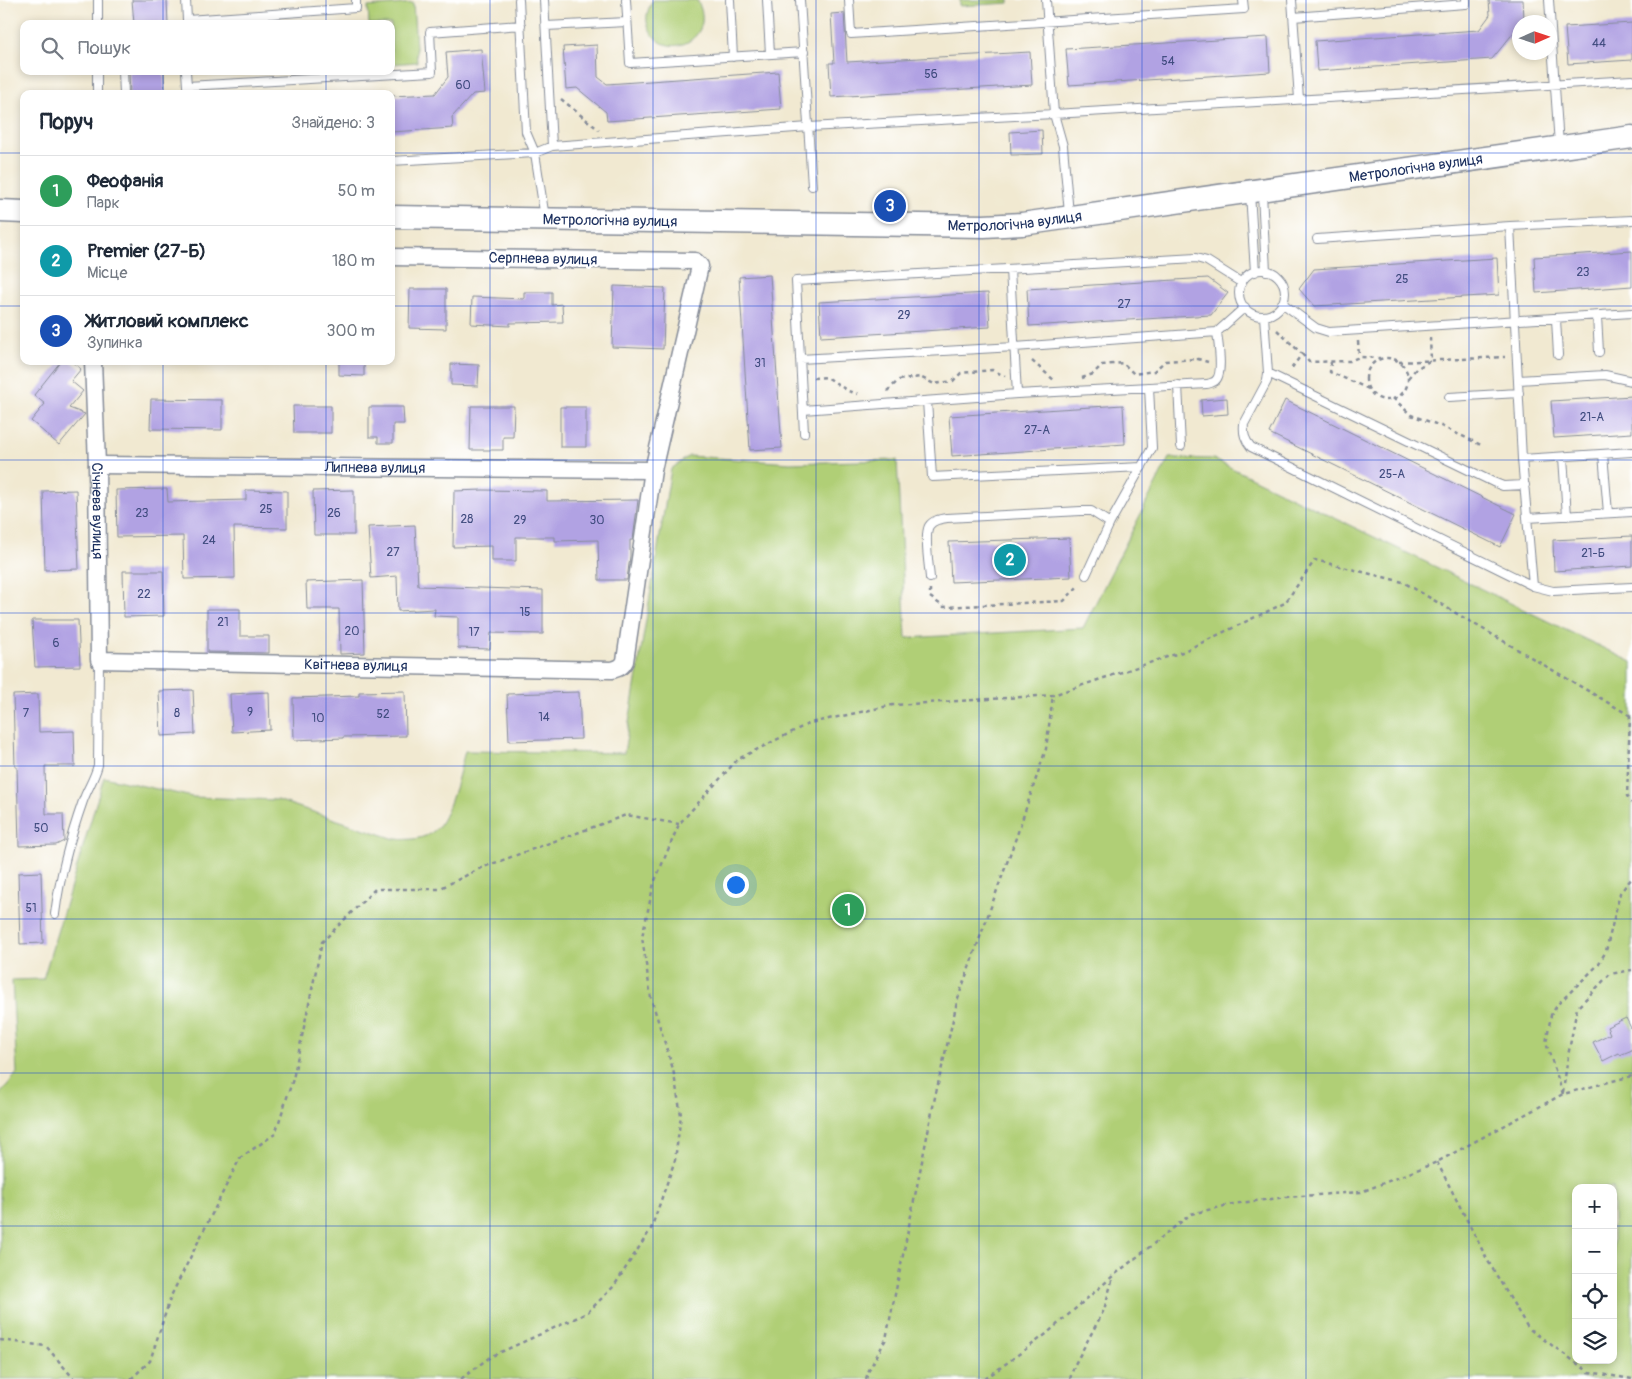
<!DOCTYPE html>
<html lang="uk">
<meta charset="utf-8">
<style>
body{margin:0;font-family:Pangolin,sans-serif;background:#f2f2f3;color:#1f2937}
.controls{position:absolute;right:15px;bottom:15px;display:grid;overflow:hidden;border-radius:10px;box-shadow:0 2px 8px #0003}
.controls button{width:45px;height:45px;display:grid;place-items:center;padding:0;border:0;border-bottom:1px solid #e0e1e3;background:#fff;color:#1f2937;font:25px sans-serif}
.compass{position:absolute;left:1512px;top:15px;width:45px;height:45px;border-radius:50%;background:#fff;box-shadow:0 2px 8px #0003;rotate:87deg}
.you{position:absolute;left:735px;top:884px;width:18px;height:18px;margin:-12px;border:4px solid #fff;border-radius:50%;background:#1a73e8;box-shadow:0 0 0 8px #1a73e833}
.badge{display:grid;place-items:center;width:32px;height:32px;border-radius:50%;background:#c8321e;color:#fff;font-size:16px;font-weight:700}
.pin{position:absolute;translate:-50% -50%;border:2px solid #fff;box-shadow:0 1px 5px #0006}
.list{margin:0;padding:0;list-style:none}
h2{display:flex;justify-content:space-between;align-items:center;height:65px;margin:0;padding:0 20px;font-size:21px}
h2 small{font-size:16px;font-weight:400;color:#747a83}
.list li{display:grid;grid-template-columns:32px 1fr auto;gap:15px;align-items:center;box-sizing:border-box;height:70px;padding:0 20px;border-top:1px solid #e0e1e3}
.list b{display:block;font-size:19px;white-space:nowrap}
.list p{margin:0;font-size:16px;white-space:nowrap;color:#747a83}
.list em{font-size:16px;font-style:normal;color:#747a83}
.icon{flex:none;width:28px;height:28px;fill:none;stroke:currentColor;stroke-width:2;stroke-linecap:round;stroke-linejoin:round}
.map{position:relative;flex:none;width:1632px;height:1379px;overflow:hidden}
.search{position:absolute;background:#fff;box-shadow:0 2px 8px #0003;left:20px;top:20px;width:375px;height:55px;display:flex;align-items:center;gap:12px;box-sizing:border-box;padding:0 18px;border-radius:10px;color:#747a83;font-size:19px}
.panel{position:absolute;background:#fff;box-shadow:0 2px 8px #0003;left:20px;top:90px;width:375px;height:275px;border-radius:10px}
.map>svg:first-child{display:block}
</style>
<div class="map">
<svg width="1632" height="1379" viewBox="0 0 1632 1379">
<rect width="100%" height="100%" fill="#fff"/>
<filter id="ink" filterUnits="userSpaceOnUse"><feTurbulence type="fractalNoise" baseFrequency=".02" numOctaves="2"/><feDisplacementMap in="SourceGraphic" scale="10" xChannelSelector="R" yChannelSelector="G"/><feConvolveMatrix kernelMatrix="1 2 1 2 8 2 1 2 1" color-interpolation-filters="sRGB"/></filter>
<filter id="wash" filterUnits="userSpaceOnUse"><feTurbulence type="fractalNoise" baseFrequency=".0096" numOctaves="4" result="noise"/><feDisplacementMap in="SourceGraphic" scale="20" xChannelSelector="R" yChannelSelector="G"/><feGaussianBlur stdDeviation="1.12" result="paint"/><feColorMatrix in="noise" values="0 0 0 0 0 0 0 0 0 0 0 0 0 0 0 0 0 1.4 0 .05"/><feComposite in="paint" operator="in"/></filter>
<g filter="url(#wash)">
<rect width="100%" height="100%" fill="#f1e9d1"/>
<!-- green -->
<path fill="#b0cf76" stroke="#667f6a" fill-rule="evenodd" d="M 653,0 L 697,0 C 720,40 662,65 648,26 C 645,17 648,8 653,0 Z
M 960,0 L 1009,0 L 1009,3 L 960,6 Z
M 413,3 L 417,62 L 391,64 L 391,24 L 369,24 L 368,7 Z
M 689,456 L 790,463 L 897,460 L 906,638 L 1083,628 L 1169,458 L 1213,459 L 1632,662 L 1632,1379 L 0,1379 L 0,1094 L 17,1073 L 12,980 L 43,979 L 104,777 L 192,797 L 277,800 L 395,839 C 409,840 424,840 435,830 C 449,819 460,770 465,751 L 624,753 L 671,469 ZM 1576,1188 L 1613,1188 L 1613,1360 L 1576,1360 Z"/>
<g id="blocks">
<!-- building -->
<path fill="#b1a2e3" d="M 132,0 L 167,0 L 168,24 L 134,24 Z
M 1489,0 L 1523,0 L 1524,19 L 1520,22 L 1520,25 L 1492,59 L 1317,71 L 1315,41 L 1479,30 L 1490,15 Z
M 844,13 L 847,62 L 1030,52 L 1032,85 L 831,97 L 829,63 L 834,63 L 831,14 Z
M 1632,23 L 1632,60 L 1568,64 L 1565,27 Z
M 1268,37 L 1270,72 L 1069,85 L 1066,49 Z
M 597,45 L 598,77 L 607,84 L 778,72 L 781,109 L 607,121 L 606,112 L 577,88 L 566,89 L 563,47 Z
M 481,49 L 485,93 L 473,94 L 452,117 L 453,128 L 391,132 L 391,96 L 435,94 L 448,77 L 446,52 Z
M 164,71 L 165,94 L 130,94 L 129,72 Z
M 1042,130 L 1043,154 L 1011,155 L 1010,132 Z
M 1632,251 L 1632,286 L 1536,293 L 1534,257 Z
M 1497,258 L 1499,295 L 1314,306 L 1299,289 L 1314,269 Z
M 770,275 L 782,448 L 750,450 L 739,277 Z
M 1208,278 L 1228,293 L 1211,315 L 1029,326 L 1027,289 Z
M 614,286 L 665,288 L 663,349 L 612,347 Z
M 410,289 L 446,289 L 446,329 L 409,328 Z
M 524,292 L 552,292 L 552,305 L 562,304 L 563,322 L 510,323 L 510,326 L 471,324 L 472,297 L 524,299 Z
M 988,293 L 990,327 L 821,337 L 819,302 Z
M 61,361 L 71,361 L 81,369 L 71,381 L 83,391 L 69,408 L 85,414 L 59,445 L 31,421 L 45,404 L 34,395 Z
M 339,361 L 364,361 L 364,376 L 339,375 Z
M 451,364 L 479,365 L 478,386 L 451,385 Z
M 1632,396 L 1632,433 L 1554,438 L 1551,401 Z
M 1227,398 L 1228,414 L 1202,416 L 1201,400 Z
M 151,399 L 222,400 L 222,430 L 150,429 Z
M 1285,400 L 1516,514 L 1500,547 L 1269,433 Z
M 1123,405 L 1125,444 L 952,456 L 949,416 Z
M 293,406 L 331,406 L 331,433 L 294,433 Z
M 471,406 L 514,406 L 513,437 L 503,437 L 503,450 L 470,450 Z
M 369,407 L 403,407 L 404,424 L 393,424 L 393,443 L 378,443 L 378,437 L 369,437 Z
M 560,407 L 586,407 L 586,447 L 560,447 Z
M 167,489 L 168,502 L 246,500 L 246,490 L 287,491 L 287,528 L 234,527 L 235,578 L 184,579 L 183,536 L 117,537 L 116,490 Z
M 76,490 L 79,569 L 45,570 L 43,491 Z
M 354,490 L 354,535 L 314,535 L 313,491 Z
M 483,490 L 547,491 L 547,501 L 638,500 L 633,540 L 630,540 L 630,556 L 627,580 L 599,580 L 598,540 L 555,541 L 555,537 L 516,537 L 516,561 L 492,561 L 492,546 L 453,547 L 454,491 Z
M 415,525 L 418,586 L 543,590 L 543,634 L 491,633 L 490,649 L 458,648 L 458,617 L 434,616 L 435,609 L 398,611 L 397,576 L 371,578 L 368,527 Z
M 1632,536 L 1632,566 L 1554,571 L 1553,540 Z
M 1069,538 L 1071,577 L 951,582 L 949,542 Z
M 123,571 L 163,571 L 164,616 L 124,617 Z
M 363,580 L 365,653 L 340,654 L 339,609 L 307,609 L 306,582 Z
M 207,609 L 240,609 L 240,636 L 269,636 L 269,653 L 207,652 Z
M 32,620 L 78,620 L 80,666 L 35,667 Z
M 193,690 L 195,734 L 161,736 L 159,691 Z
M 405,691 L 406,736 L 343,737 L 343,738 L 294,740 L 293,698 L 359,696 L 359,692 Z
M 269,692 L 270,730 L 232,732 L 230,694 Z
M 579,692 L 581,739 L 509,741 L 507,694 Z
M 38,694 L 39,732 L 74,731 L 75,766 L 45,766 L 46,814 L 63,814 L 64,841 L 56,845 L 19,846 L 17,767 L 15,767 L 13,695 Z
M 41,872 L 43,943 L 20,944 L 18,873 Z
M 1626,1018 L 1632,1030 L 1632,1050 L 1620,1055 L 1619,1053 L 1603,1061 L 1593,1042 L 1610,1034 L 1607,1027 Z"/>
</g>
</g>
<g filter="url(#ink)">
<use href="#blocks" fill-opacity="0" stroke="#868c98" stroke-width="1"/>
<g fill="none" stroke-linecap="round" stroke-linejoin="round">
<!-- lane casing -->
<g stroke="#868c98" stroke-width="10">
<path id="lane" d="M 186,0 L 187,20 L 356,8 L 356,0
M 519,0 L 526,132 L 535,153 L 545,218
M 544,0 L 552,146
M 626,0 L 630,63 L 804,52
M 730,0 L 733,57
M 767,0 L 770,54
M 800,0 L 812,186
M 849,0 L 851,34 L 1244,9 L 1243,0
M 1046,0 L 1054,114 L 1063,146 L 1069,214
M 1292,0 L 1299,99
M 1549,0 L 1559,145
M 1293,17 L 1466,4 L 1466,0
M 98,24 L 98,0
M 546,26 L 627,22
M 123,71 L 124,94
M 186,71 L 187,86 L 432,72 L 430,32 L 521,25
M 97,94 L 97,71
M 391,161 L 535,153 L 552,146 L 809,127 L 1054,114 L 1632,80
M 1250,193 L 1255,272
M 1262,193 L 1266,271
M 1510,226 L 1632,220
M 1317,239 L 1510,226 L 1522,459 L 1632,452
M 1010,269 L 1017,394 L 1207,384 C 1208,384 1214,382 1215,381 C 1224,375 1218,342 1217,332
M1239 293a23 23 0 1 1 46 0a23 23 0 1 1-46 0Z
M 1282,303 L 1316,328 L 1329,332 L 1632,313
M 1264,316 L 1268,373 L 1267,381 L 1244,424 C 1243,434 1245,440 1251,447 L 1533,586 L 1522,459
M 1597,316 L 1599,352
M 1556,319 L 1558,355
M 800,359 L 1015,347 L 1217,332 L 1245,307
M 1268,373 L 1493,482 L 1503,486 L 1525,485
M 1518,380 L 1605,375 L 1632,381
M 1178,385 L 1181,446
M 1449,397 L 1519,393
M 927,401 L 932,477 L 1142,467
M 803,410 L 1017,394
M 804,433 L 796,281 L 1196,258 L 1207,261 L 1242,283
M 1603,454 L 1608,513
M 1563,457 L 1567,516
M 1527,518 L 1632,512
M 1086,575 L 1110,523 L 1152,448 L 1149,387
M 930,578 C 929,566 924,535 929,526 C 933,520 940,519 947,518 L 1081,511 L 1091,511 L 1110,523
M 1533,586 L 1553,591 L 1632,587
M 55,914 C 60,875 70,838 83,801 C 88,787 94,780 98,765 L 99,660"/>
</g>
<!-- street casing -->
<g stroke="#868c98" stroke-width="19">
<g id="street">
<path id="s1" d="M 93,361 L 97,465 L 99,660 L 612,670 C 619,668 622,667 625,661 L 653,470 L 700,266 L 695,261 L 391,257"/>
<path id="s2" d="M 97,465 L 653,470"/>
</g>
</g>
<!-- secondary casing -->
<g stroke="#868c98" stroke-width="25">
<g id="secondary">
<path d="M 0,211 L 24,212"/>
<path id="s3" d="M 391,217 L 984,226 L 1022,224 L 1632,137"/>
</g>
</g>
<!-- path -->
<path stroke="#868c98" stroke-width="2.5" stroke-dasharray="4 4" stroke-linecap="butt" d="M 561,99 L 599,130
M 1277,330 L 1302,354 L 1291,369
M 1358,341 L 1359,357
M 1302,354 L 1309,362 L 1350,361 L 1359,357 L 1380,358
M1366 379a21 21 0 1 1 42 0a21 21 0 1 1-42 0Z
M 1032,361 L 1055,381
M 1331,362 L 1330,372 L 1369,389
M 1399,362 L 1505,357
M 813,378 L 827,377 L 848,391 L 858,394
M 1082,378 L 1093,374 L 1102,365 L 1123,363 L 1134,374 L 1154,371 L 1165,361 L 1198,359 L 1208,362
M 1408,378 L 1416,369 L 1431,360 L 1430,338
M 887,391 L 899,380 L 920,377 L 934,384 L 953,381 L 961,373 L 992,370 L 1005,376
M 1393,398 L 1411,415 L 1441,426 L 1481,445
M 930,589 L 930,597 L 944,607 L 1064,601 L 1079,585
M 1630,715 L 1627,796 L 1632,803
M 1563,1092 L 1568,1056 L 1577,1008 L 1610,974 L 1632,970
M 1563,1094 L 1546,1043 L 1551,1015 L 1558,1004 L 1598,965 L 1606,951 L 1620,893 L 1632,878
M 1437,1162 L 1488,1261 L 1528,1328 L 1589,1372 L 1632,1379
M 0,1340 L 46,1346 L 74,1379
M 131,1379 L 150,1361 L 171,1296 L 240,1158 L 275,1134 L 293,1079 L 322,942 L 375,889 L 439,889 L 481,868 L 626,815 L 679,824
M 461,1379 L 490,1357 L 587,1313 L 614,1286 L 651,1229 L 675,1160 L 681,1115 L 673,1069 L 651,998 L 642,937 L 654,883 L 679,824 L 738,759 L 810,723 L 893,705 L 1053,695 L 1182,652 L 1285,603 L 1315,560 L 1403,582 L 1629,715 L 1632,715
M 866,1379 L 868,1372 L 886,1339 L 935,1097 L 958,998 L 1017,835 L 1046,749 L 1053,695
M 985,1379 L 1045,1335 L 1113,1276 L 1191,1214 L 1233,1204 L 1286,1197 L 1361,1192 L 1437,1162 L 1563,1094 L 1632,1076
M 1070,1379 L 1074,1366 L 1104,1310 L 1113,1277"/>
<!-- lane -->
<use href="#lane" stroke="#fff" stroke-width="8"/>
<!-- street -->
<use href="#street" stroke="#fff" stroke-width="16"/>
<!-- secondary -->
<use href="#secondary" stroke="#fff" stroke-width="22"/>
</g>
</g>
<!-- grid -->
<path fill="none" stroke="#1d4ed8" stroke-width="1" stroke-opacity="0.55" d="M 163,0 L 163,24M 326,0 L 326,24M 490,0 L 490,1379M 653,0 L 653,1379M 816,0 L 816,1379M 979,0 L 979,1379M 1142,0 L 1142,1379M 1306,0 L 1306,1379M 1469,0 L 1469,1379M 163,71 L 163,94M 326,71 L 326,94M 0,153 L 24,153M 391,153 L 1632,153M 0,306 L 24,306M 391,306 L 1632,306M 163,361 L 163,1379M 326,361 L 326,1379M 0,460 L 1632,460M 0,613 L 1632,613M 0,766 L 1632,766M 0,919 L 1632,919M 0,1073 L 1632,1073M 0,1226 L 1576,1226M 1613,1226 L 1632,1226"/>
<g text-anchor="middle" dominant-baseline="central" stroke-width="5" stroke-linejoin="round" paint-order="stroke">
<!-- number labels -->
<g font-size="12" fill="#404c7f">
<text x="1599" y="43">44</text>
<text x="1168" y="61">54</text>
<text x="931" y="74">56</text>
<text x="463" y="85">60</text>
<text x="1583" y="272">23</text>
<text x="1402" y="279">25</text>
<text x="1124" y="304">27</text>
<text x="904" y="315">29</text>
<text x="760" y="363">31</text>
<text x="1592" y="417">21-А</text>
<text x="1037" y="430">27-А</text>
<text x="1392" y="474">25-А</text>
<text x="266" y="509">25</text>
<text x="142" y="513">23</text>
<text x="334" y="513">26</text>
<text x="467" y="519">28</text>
<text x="520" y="520">29</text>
<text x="597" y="520">30</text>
<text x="209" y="540">24</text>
<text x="393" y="552">27</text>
<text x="1593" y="553">21-Б</text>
<text x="144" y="594">22</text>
<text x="525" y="612">15</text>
<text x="223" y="622">21</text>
<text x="352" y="631">20</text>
<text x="474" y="632">17</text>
<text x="56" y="643">6</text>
<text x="250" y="712">9</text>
<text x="26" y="713">7</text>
<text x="177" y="713">8</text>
<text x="383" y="714">52</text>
<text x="544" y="717">14</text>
<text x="318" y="718">10</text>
<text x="41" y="828">50</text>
<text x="31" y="908">51</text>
</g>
<!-- street labels -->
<g font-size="15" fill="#1b2f5e" stroke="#fff">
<text stroke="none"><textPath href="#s3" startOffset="1029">Метрологічна вулиця</textPath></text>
<text stroke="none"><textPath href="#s3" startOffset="219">Метрологічна вулиця</textPath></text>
<text stroke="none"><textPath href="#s3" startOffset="624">Метрологічна вулиця</textPath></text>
<text transform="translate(543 259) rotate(1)">Серпнева вулиця</text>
<text stroke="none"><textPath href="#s2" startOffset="278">Липнева вулиця</textPath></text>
<text stroke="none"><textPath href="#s1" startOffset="150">Січнева вулиця</textPath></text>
<text stroke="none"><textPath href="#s1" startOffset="556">Квітнева вулиця</textPath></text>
</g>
</g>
</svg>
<div class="controls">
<button>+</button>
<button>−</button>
<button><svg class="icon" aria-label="locate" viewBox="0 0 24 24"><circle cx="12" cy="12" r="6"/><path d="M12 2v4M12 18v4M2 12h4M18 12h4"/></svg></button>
<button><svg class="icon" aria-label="layers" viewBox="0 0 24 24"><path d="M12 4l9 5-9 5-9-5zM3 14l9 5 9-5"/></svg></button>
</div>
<svg class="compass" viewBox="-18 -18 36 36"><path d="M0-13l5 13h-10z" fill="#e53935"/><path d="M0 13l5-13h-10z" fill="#747a83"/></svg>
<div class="you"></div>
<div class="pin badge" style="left:848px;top:910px;background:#2e9e5b">1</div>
<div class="pin badge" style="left:1010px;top:560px;background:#0f9aa8">2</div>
<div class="pin badge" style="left:890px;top:206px;background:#1a4fb4">3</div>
<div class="search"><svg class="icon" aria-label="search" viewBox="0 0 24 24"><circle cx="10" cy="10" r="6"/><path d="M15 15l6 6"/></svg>Пошук</div>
<section class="panel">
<h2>Поруч<small>Знайдено: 3</small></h2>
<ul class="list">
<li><span class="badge" style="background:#2e9e5b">1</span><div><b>Феофанія</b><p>Парк</p></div><em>50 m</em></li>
<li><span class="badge" style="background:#0f9aa8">2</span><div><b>Premier (27-Б)</b><p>Місце</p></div><em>180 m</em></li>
<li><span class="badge" style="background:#1a4fb4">3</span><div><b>Житловий комплекс</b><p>Зупинка</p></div><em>300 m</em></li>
</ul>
</section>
</div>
